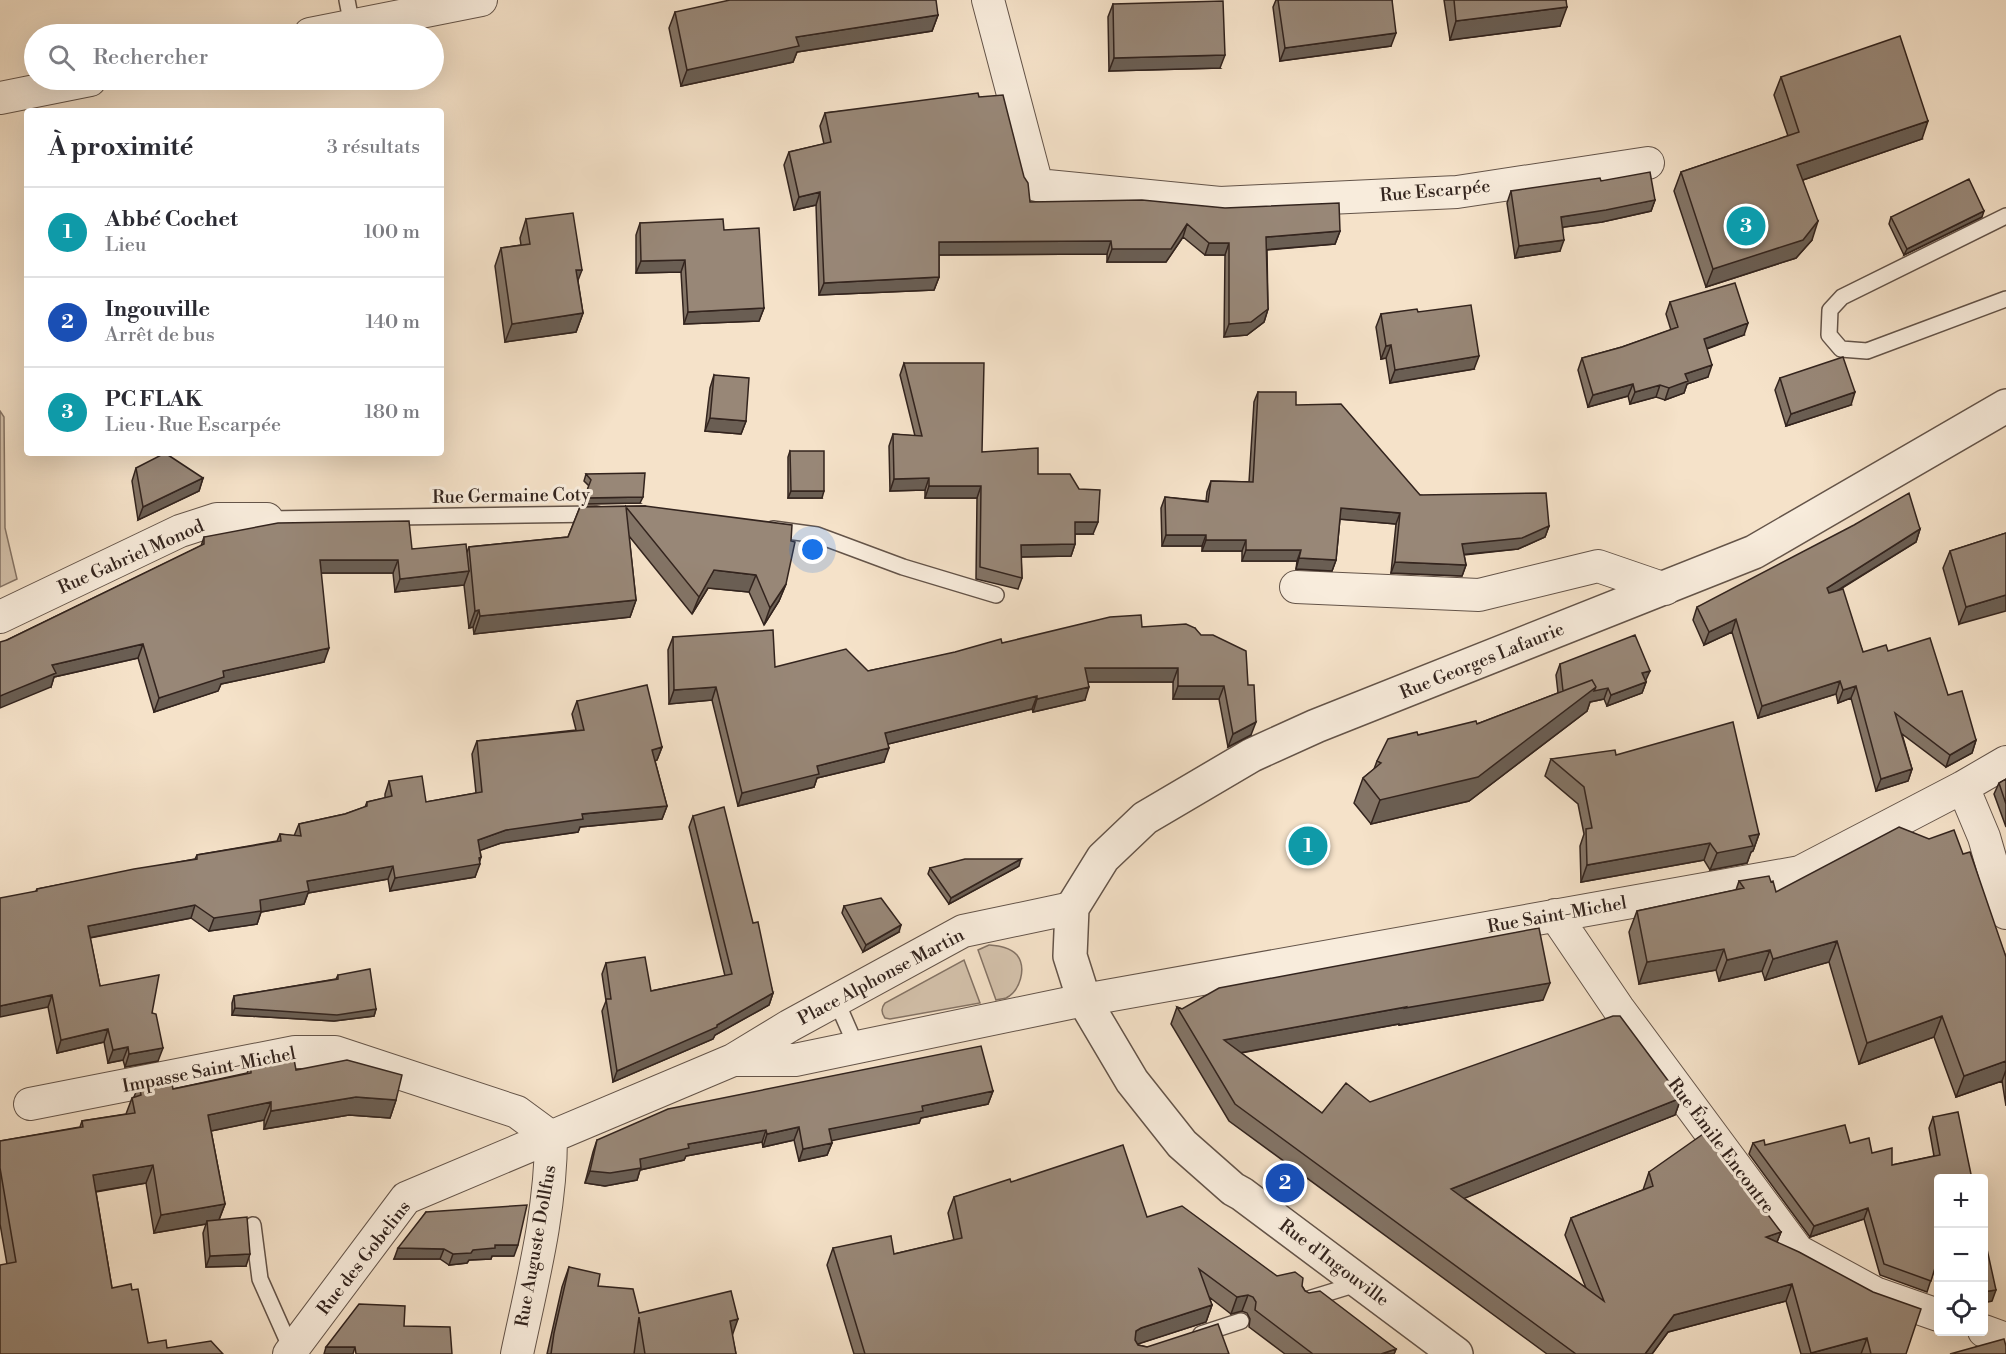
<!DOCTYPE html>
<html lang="fr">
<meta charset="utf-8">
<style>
body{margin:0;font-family:"Libre Bodoni",serif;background:#f7f7f7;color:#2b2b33}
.controls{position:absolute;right:18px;bottom:18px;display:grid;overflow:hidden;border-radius:6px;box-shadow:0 6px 24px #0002}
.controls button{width:54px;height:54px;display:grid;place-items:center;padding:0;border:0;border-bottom:2px solid #e1e1e2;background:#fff;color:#2b2b33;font:30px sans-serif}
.you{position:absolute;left:813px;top:550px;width:21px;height:21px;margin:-15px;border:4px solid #fff;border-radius:50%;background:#1a73e8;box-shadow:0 0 0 9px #1a73e833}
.badge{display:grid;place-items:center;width:39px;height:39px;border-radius:50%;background:#b45309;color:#fff;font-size:20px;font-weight:700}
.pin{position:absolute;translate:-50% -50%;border:3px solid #fff;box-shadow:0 2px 6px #0006}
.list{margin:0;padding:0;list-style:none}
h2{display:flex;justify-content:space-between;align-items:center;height:78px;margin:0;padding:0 24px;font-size:26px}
h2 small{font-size:20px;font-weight:400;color:#7c7c81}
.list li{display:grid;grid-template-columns:39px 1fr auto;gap:18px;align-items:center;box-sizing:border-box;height:90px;padding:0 24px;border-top:2px solid #e1e1e2}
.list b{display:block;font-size:22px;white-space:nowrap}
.list p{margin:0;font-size:20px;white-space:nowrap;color:#7c7c81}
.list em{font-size:20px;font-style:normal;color:#7c7c81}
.icon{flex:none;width:33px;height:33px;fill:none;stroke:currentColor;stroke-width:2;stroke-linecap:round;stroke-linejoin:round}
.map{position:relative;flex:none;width:2006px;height:1354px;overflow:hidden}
.search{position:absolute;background:#fff;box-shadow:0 6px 24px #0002;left:24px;top:24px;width:420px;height:66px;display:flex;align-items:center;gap:15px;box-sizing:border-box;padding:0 21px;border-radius:33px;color:#7c7c81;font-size:22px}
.panel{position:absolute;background:#fff;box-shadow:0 6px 24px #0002;left:24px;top:108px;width:420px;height:348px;border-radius:6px}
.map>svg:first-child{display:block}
</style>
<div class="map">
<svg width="2006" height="1354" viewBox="0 0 2006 1354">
<rect width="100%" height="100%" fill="#f5e2c9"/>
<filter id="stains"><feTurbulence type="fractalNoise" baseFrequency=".00333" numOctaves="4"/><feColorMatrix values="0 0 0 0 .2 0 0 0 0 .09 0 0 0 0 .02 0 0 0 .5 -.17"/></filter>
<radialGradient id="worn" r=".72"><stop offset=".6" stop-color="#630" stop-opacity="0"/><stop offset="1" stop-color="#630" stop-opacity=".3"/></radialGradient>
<!-- green -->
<path fill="#d4c2ac" stroke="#847365" stroke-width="1.5" d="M 0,411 L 4,417 L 5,528 L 17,579 L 0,587 Z
M 989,945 C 999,946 1010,947 1017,955 C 1027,968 1020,991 1006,998 C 1003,999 999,999 996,1000 L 978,950 Z
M 964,960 L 980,1003 L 890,1019 L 885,1018 C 881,1012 881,1008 885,1003 Z"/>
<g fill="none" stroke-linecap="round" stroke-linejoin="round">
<!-- service casing -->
<g stroke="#645449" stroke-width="18">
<path id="service" d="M 347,0 L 352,26
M 2006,216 L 1842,297 L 1830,310 L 1829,335 L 1841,349 L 1867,351 L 2006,299
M 267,519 L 597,514
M 773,529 L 817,535 L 903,567 L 996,595
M 836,1000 L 857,1048
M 253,1225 L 260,1279 L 292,1351
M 1305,1300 L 1360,1283
M 1201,1334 L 1241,1321"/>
</g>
<!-- minor casing -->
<g stroke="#645449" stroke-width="34">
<path id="minor" d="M 988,0 L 1037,185 L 1220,203 L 1457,192 L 1648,163
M 310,34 L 481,0
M 0,98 L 90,80
M 1296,587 L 1479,595 L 1598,566 L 1665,589
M 0,617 L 180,531 L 217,519 L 267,519
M 1963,787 L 1984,837 L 2006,913
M 1555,915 L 1618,1008 L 1798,1251 L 1875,1293 L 1938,1315
M 733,1060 L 795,1060 L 1084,1000 L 1800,872 L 1963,787 L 2006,762
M 30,1104 L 295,1052 L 335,1052 L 517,1112 L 551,1137
M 1984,1331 L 2006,1339
M 289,1354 L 406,1198 L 733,1060 L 789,1026 L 963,931 L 1072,908
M 517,1354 C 532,1283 551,1211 551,1137"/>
</g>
<!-- tertiary casing -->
<g stroke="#645449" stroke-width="36">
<path id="tertiary" d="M 1456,1354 L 1242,1194 L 1233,1189 L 1182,1144 L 1132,1081 L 1084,1000 L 1070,956 L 1072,908 L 1103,858 L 1145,818 L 1252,755 L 1316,726 L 1754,552 L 2006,406"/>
</g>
<!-- service -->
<use href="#service" stroke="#f8ecdc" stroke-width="15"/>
<!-- minor -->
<use href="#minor" stroke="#f8ecdc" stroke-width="32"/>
<!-- tertiary -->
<use href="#tertiary" stroke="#f8ecdc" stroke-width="33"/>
</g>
<!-- wall -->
<path fill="#837466" stroke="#33241e" stroke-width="1.5" d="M 1276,0 L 1392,0 L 1391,46 L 1280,61 L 1273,7 Z
M 1444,0 L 1566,0 L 1560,26 L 1450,40 Z
M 1113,4 L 1220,68 L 1109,71 L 1108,17 Z
M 675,12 L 938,15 L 932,31 L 797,52 L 793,62 L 681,86 L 669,28 Z
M 1781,77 L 1922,139 L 1803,180 L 1812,240 L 1796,258 L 1706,287 L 1674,191 L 1681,172 L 1788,136 L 1774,95 Z
M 979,97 L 1030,202 L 1340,231 L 1335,244 L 1267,250 L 1268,309 L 1264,322 L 1247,335 L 1224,337 L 1225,255 L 1205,255 L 1183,237 L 1166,262 L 1107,262 L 1107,254 L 939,255 L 939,277 L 934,290 L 819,295 L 816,205 L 794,210 L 784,165 L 789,152 L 824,144 L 820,126 L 825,113 Z
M 1511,191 L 1655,200 L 1651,211 L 1602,222 L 1563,227 L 1560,251 L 1515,258 L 1507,203 Z
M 1891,217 L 1982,217 L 1904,255 L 1889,224 Z
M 526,219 L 578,281 L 583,313 L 576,332 L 505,342 L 495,266 L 501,248 L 521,245 L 520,238 Z
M 640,223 L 724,230 L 764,308 L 759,321 L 684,324 L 681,272 L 636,273 L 636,235 Z
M 1670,302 L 1744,335 L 1707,349 L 1708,377 L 1687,384 L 1684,393 L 1665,400 L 1656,397 L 1630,404 L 1628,396 L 1588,407 L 1578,370 L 1582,358 L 1622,347 L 1671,330 L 1666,314 Z
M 1418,312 L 1474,369 L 1390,383 L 1386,358 L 1381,359 L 1376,327 L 1381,314 Z
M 904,363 L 982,452 L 1038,474 L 1093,534 L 1075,534 L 1075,544 L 1071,556 L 1021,557 L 1022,578 L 1018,589 L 976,579 L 977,498 L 925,498 L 925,490 L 890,491 L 889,446 L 893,434 L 915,436 L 900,375 Z
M 714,375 L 746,421 L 741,434 L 705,431 L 710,388 Z
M 1780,378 L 1851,405 L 1786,426 L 1775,390 Z
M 1258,392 L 1296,405 L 1420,495 L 1549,526 L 1545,537 L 1518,549 L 1464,555 L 1466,565 L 1462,576 L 1391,573 L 1396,524 L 1340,519 L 1336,560 L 1332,571 L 1296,569 L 1297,561 L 1242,561 L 1242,551 L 1202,551 L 1202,546 L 1162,546 L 1161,508 L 1165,497 L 1206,501 L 1207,492 L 1211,481 L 1249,482 L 1254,402 Z
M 790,451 L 822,498 L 788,498 L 788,457 Z
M 136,468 L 203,478 L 199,491 L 138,520 L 132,481 Z
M 586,474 L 640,503 L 582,504 L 589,486 L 584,481 Z
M 645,506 L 786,584 L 779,601 L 764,625 L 749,592 L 708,588 L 692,614 L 629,536 L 636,600 L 630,617 L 474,634 L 473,627 L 469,628 L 464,585 L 395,592 L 393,573 L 321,573 L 324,662 L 221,684 L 218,691 L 154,712 L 138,658 L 54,677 L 51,687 L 7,640 L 201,546 L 204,537 L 412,549 L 467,552 L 469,547 L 568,537 L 580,507 Z
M 1920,529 L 1916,542 L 1839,590 L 1863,652 L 1888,651 L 1948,695 L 1976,740 L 1972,753 L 1946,767 L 1902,734 L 1912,769 L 1908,781 L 1876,791 L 1851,698 L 1838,703 L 1836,694 L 1758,718 L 1732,632 L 1704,645 L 1693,620 L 1697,607 Z
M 2006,533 L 1959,624 L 1943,568 L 1950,551 Z
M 1142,627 L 1195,628 L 1251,735 L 1228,747 L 1219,699 L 1173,699 L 1173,682 L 1088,682 L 1085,700 L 1033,712 L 1032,709 L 888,744 L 884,762 L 817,778 L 814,787 L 738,806 L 712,700 L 669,704 L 668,650 L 673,637 L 775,667 L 868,671 L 1002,643 Z
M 1560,664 L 1646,681 L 1646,682 L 1642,693 L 1607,706 L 1604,699 L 1590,702 L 1587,711 L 1469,801 L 1371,824 L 1354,803 L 1363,778 L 1374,769 L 1377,761 L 1418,735 L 1477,724 L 1558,693 L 1556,675 Z
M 577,701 L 662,747 L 657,760 L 655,761 L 667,806 L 662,819 L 580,827 L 578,832 L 501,843 L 480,850 L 481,857 L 475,877 L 390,891 L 388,879 L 308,893 L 304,904 L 261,912 L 257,924 L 209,931 L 191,918 L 90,938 L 100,986 L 152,1013 L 158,1061 L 125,1067 L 123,1060 L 108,1063 L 104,1042 L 57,1053 L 48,1007 L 36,891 L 37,889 L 195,859 L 197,855 L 277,841 L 280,834 L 294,836 L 299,824 L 345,814 L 365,807 L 367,802 L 385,798 L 385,794 L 389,781 L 426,802 L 476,793 L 472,754 L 477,741 L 576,730 L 572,714 Z
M 1616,755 L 1759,834 L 1753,851 L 1751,852 L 1747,863 L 1710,870 L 1704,860 L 1581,882 L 1580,846 L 1584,834 L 1578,804 L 1545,776 L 1551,759 Z
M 2006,779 L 2006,827 L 1994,794 L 1999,783 Z
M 693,816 L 753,923 L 773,993 L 769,1005 L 715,1035 L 713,1039 L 613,1082 L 602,1011 L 606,1001 L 602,974 L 606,963 L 651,991 L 725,976 L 689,827 Z
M 1963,854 L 2006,957 L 2006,1106 L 2002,1081 L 1956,1097 L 1934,1037 L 1859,1064 L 1829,962 L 1765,980 L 1762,971 L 1719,981 L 1716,970 L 1639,984 L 1629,932 L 1637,911 L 1736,890 L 1739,881 L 1776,892 Z
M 1019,866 L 949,904 L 928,874 L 930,868 Z
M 844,906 L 899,932 L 863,952 L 842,913 Z
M 338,975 L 376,1009 L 374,1016 L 334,1021 L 232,1015 L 232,1003 L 234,996 L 336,979 Z
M 1543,1000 L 1399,1025 L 1399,1024 L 1241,1053 L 1322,1113 L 1370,1102 L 1681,1098 L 1675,1115 L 1464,1198 L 1586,1288 L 1565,1235 L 1571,1218 L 1643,1190 L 1649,1172 L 1781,1232 L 1777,1242 L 1906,1354 L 1801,1354 L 1786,1301 L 1668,1332 L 1652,1354 L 1547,1354 L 1229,1121 L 1171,1024 L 1177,1007 L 1182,1009 Z
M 251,1062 L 296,1070 L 396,1100 L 390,1118 L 349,1115 L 264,1129 L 264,1120 L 211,1131 L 225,1204 L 219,1220 L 246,1266 L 206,1267 L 203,1233 L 206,1224 L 154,1233 L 146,1183 L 96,1192 L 112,1288 L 132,1290 L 148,1343 L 167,1348 L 223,1354 L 0,1354 L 7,1264 L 0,1224 L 0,1141 L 80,1127 L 82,1121 L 126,1114 L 132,1098 L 134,1097 L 139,1084 L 173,1089 L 247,1073 Z
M 993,1091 L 988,1104 L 921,1118 L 919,1123 L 831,1140 L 832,1143 L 827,1155 L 799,1161 L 794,1140 L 763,1147 L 762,1142 L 686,1156 L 684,1160 L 640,1170 L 637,1180 L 605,1186 L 585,1183 L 593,1152 L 597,1140 Z
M 1933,1117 L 1972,1179 L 1938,1179 L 1938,1258 L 1927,1292 L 1880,1275 L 1864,1219 L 1810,1237 L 1749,1154 L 1753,1143 L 1765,1145 L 1850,1143 L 1872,1153 L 1892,1165 L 1934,1156 L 1929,1128 Z
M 1011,1182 L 1147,1217 L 1277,1276 L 1302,1286 L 1305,1291 L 1396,1349 L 1394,1354 L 1285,1354 L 1249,1327 L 1250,1319 L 1247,1313 L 1242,1311 L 1231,1314 L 1209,1297 L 1212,1305 L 1206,1322 L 1137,1344 L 1138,1345 L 1147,1347 L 1229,1354 L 854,1354 L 827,1265 L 833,1248 L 894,1254 L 954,1240 L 948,1213 L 954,1197 Z
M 426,1212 L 514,1256 L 492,1256 L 491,1259 L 469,1260 L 467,1263 L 449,1265 L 440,1259 L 394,1259 Z
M 569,1267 L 639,1313 L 732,1335 L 736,1354 L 547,1354 L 562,1287 Z"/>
<!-- shaded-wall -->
<path fill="#6a5e53" stroke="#33241e" stroke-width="1.5" d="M 1567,7 L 1560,26 L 1450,40 L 1456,21 Z
M 938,15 L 932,31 L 797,52 L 793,62 L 681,86 L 687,70 L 796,37 Z
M 1396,33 L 1391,46 L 1280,61 L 1285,48 Z
M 1225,55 L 1220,68 L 1109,71 L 1114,58 Z
M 1928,121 L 1922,139 L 1791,184 L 1797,165 Z
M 820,192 L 816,205 L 794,210 L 799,197 Z
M 1655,200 L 1651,211 L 1602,222 L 1557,228 L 1561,217 Z
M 1984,211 L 1982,217 L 1904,255 L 1907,249 Z
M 1818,221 L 1812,240 L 1796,258 L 1706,287 L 1713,269 Z
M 1187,224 L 1183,237 L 1166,262 L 1107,262 L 1112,249 Z
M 1340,231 L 1335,244 L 1262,250 L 1266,237 Z
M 1564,240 L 1560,251 L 1515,258 L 1519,246 Z
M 1111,241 L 1107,254 L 934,255 L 939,242 Z
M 1209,243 L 1229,243 L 1225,255 L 1205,255 Z
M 685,260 L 681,272 L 636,273 L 641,261 Z
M 576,270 L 582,270 L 575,288 Z
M 939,277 L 934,290 L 819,295 L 824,283 Z
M 764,308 L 759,321 L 684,324 L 688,312 Z
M 1268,309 L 1264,322 L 1247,335 L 1224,337 L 1229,324 Z
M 583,313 L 576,332 L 505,342 L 512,324 Z
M 1748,323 L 1744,335 L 1700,351 L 1704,339 Z
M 1391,345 L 1386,358 L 1381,359 L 1386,346 Z
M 1479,356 L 1474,369 L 1390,383 L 1395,370 Z
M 1712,365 L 1708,377 L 1687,384 L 1684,393 L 1665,400 L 1669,388 L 1685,374 Z
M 1633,384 L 1628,396 L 1588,407 L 1593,395 Z
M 1660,385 L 1656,397 L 1630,404 L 1635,392 Z
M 1855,392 L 1851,405 L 1786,426 L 1791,414 Z
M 710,418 L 746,421 L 741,434 L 705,431 Z
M 203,478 L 199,491 L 138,520 L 143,507 Z
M 929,478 L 925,490 L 890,491 L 894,479 Z
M 929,486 L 981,486 L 977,498 L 925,498 Z
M 791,491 L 824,491 L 822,498 L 788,498 Z
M 643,497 L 640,503 L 582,504 L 584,498 Z
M 1341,508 L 1400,513 L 1396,524 L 1338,519 Z
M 1075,522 L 1098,522 L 1093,534 L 1071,534 Z
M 1549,526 L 1545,537 L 1518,549 L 1458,555 L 1462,544 Z
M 1920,529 L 1916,542 L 1822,600 L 1827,588 Z
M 1166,535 L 1206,535 L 1202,546 L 1162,546 Z
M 1206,540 L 1246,540 L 1242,551 L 1202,551 Z
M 1075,544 L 1071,556 L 1017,557 L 1021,545 Z
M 1246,550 L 1301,550 L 1297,561 L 1242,561 Z
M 1299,558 L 1336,560 L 1332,571 L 1296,569 Z
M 320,560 L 398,560 L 393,573 L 315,573 Z
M 1395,562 L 1466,565 L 1462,576 L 1391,573 Z
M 714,570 L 756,575 L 749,592 L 708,588 L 692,614 L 699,597 Z
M 469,571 L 464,585 L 395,592 L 400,579 Z
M 786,584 L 779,601 L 764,625 L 770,608 Z
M 2006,595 L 2006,611 L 1959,624 L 1966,607 Z
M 636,600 L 630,617 L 474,634 L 480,616 Z
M 479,610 L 473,627 L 469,628 L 475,611 Z
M 1736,619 L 1732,632 L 1704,645 L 1709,632 Z
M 143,644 L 138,658 L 54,677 L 51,687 L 0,708 L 0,696 L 52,665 Z
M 329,648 L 324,662 L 221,684 L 218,691 L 154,712 L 159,698 L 223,671 Z
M 1085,668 L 1178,668 L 1173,682 L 1081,682 Z
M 1650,671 L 1645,682 L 1642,673 Z
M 1840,681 L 1836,694 L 1758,718 L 1762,706 Z
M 1646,682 L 1642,693 L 1607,706 L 1611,695 Z
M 1178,686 L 1224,686 L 1219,699 L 1173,699 Z
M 1856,686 L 1851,698 L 1838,703 L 1843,690 Z
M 716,687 L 712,700 L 669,704 L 674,690 Z
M 1089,687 L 1085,700 L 1033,712 L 1037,699 Z
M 1596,687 L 1608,688 L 1604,699 L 1590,702 L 1587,711 L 1469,801 L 1371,824 L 1380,800 Z
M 1037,696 L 1032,709 L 880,746 L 885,733 Z
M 1256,722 L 1251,735 L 1228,747 L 1233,734 Z
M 1976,740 L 1972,753 L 1946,767 L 1950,755 Z
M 662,747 L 657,760 L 648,763 L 652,750 Z
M 889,748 L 884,762 L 817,778 L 814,787 L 738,806 L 742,793 L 817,766 Z
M 1912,769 L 1908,781 L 1876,791 L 1881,779 Z
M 667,806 L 662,819 L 580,827 L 578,832 L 501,843 L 473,853 L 478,840 L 506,830 L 582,814 Z
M 1759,834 L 1753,851 L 1751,852 L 1747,863 L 1710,870 L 1717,853 L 1749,836 Z
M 1710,843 L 1704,860 L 1581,882 L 1587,865 Z
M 481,857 L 478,864 L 480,864 L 475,877 L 390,891 L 395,878 Z
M 1021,859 L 1019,866 L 949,904 L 951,898 Z
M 393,866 L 388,879 L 308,893 L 304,904 L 261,912 L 257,924 L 209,931 L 214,918 L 307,881 Z
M 195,905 L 191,918 L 83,939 L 88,926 Z
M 901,925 L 899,932 L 863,952 L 866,945 Z
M 1837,941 L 1829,962 L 1765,980 L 1773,959 Z
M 1724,949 L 1716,970 L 1639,984 L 1647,962 Z
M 1770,950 L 1762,971 L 1719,981 L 1727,960 Z
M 1550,983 L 1543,1000 L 1399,1025 L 1399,1024 L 1217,1057 L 1224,1040 L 1406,1007 Z
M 773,993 L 769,1005 L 715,1035 L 713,1039 L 613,1082 L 617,1071 L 717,1025 Z
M 52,995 L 48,1007 L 0,1017 L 0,1006 Z
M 235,1008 L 376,1009 L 374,1016 L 334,1021 L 232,1015 Z
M 1942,1016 L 1934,1037 L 1859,1064 L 1867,1043 Z
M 108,1029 L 104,1042 L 57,1053 L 61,1040 Z
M 128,1047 L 123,1060 L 108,1063 L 113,1050 Z
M 163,1048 L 158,1061 L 125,1067 L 129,1054 Z
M 2006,1061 L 2006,1070 L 2002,1081 L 1956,1097 L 1964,1076 Z
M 993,1091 L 988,1104 L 921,1118 L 919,1123 L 825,1142 L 829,1129 L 922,1106 Z
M 356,1097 L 396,1100 L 390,1118 L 349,1115 L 264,1129 L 271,1111 Z
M 1681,1098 L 1675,1115 L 1445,1206 L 1451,1189 Z
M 271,1102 L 264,1120 L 201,1133 L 208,1115 Z
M 799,1127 L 794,1140 L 763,1147 L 767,1134 Z
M 766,1130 L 762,1142 L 686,1156 L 684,1160 L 640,1170 L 637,1180 L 605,1186 L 585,1183 L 590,1171 L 640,1159 L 688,1144 Z
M 832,1143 L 827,1155 L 799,1161 L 803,1149 Z
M 153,1165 L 146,1183 L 86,1193 L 93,1175 Z
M 225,1204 L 218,1222 L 207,1221 L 206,1224 L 154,1233 L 161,1215 Z
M 1868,1208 L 1864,1219 L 1810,1237 L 1814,1226 Z
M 1781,1232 L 1774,1249 L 1766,1237 Z
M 495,1245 L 518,1245 L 514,1256 L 492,1256 L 491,1259 L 469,1260 L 467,1263 L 449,1265 L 453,1254 Z
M 398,1248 L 444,1249 L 440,1259 L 394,1259 Z
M 250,1254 L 246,1266 L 206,1267 L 210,1256 Z
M 1792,1284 L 1786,1301 L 1668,1332 L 1652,1354 L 1645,1354 L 1674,1315 Z
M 1996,1290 L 1992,1301 L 1983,1303 L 1983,1292 Z
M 1248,1295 L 1242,1311 L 1231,1314 L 1237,1297 Z
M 1212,1305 L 1206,1322 L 1135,1345 L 1130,1348 L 1136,1331 L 1141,1328 Z
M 738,1319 L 731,1339 L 730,1321 Z
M 1867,1338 L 1861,1354 L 1811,1354 L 1811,1353 Z
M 326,1347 L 355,1347 L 353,1354 L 324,1354 Z
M 1396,1349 L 1394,1354 L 1381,1354 Z"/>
<!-- building -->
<path fill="#988777" stroke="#33241e" stroke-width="1.5" d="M 730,0 L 936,0 L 938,15 L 796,37 L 799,46 L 687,70 L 675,12 Z
M 1278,0 L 1392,0 L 1396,33 L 1285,48 Z
M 1454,0 L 1566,0 L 1567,7 L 1456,21 Z
M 1223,1 L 1225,55 L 1114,58 L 1113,4 Z
M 1900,36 L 1928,121 L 1797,165 L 1818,221 L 1803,240 L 1713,269 L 1681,172 L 1799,132 L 1781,77 Z
M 978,93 L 979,97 L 1003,95 L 1024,177 L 1028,183 L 1030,202 L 1142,200 L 1225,208 L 1339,203 L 1340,231 L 1266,237 L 1268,309 L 1251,322 L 1229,324 L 1229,243 L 1209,243 L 1187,224 L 1171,249 L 1112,249 L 1111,241 L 939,242 L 939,277 L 824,283 L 820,192 L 799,197 L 789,152 L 831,142 L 825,113 Z
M 1650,172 L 1655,200 L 1606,210 L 1561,217 L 1564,240 L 1519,246 L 1511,191 L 1600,178 L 1601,181 Z
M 1969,179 L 1984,211 L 1907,249 L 1891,217 Z
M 573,213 L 582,270 L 576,270 L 583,313 L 512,324 L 501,248 L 530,244 L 526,219 Z
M 723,219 L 724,230 L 759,228 L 764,308 L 688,312 L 685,260 L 641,261 L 640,223 Z
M 1735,283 L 1748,323 L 1704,339 L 1712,365 L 1685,374 L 1688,381 L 1669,388 L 1660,385 L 1635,392 L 1633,384 L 1593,395 L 1582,358 L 1622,347 L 1678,327 L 1670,302 Z
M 1471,305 L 1479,356 L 1395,370 L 1391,345 L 1386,346 L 1381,314 L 1417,309 L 1418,312 Z
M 1843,357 L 1855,392 L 1791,414 L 1780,378 Z
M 904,363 L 984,363 L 982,452 L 1038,448 L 1038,474 L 1070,474 L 1079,489 L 1100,490 L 1098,522 L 1075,522 L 1075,544 L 1021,545 L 1022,578 L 980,567 L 981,486 L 929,486 L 929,478 L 894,479 L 893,434 L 922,436 Z
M 714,375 L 749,378 L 746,421 L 710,418 Z
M 1258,392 L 1296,392 L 1296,405 L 1341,404 L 1420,495 L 1546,493 L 1549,526 L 1522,538 L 1462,544 L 1466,565 L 1395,562 L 1400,513 L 1341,508 L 1336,560 L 1299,558 L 1301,550 L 1246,550 L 1246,540 L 1206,540 L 1206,535 L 1166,535 L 1165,497 L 1208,502 L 1211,481 L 1253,482 Z
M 790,451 L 824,451 L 824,491 L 791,491 Z
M 165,453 L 203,478 L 143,507 L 136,468 Z
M 645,473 L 643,497 L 584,498 L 591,480 L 586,474 Z
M 1909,493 L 1920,529 L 1827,588 L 1829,593 L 1843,589 L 1863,652 L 1886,645 L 1888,651 L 1930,638 L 1948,695 L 1962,691 L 1976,740 L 1950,755 L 1895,713 L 1912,769 L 1881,779 L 1856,686 L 1843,690 L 1840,681 L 1762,706 L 1736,619 L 1709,632 L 1697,607 L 1854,525 Z
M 645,506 L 792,525 L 791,541 L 795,542 L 786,584 L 770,608 L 756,575 L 714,570 L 699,597 L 626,507 L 636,600 L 480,616 L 479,610 L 475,611 L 469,547 L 568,537 L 580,507 Z
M 409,521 L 412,549 L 466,544 L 469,571 L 400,579 L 398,560 L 320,560 L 329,648 L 223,671 L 224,677 L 159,698 L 143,644 L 52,665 L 56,673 L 0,696 L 0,642 L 7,640 L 204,544 L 204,537 L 278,523 Z
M 2006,533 L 2006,595 L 1966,607 L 1950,551 Z
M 1141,615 L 1142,627 L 1186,624 L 1195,628 L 1201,635 L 1213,635 L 1246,651 L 1248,685 L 1254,685 L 1256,722 L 1233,734 L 1224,686 L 1178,686 L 1178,668 L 1085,668 L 1089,687 L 1037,699 L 1037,696 L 885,733 L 889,748 L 817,766 L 819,774 L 742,793 L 716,687 L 674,690 L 673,637 L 773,630 L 775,667 L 846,649 L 868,671 L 955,652 L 1001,639 L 1002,643 L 1110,617 Z
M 1635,635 L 1650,671 L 1642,673 L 1646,682 L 1611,695 L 1608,688 L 1594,691 L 1596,687 L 1592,680 L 1563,691 L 1560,664 Z
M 1592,680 L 1596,687 L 1478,777 L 1380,800 L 1363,778 L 1381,763 L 1377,761 L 1388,739 L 1417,732 L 1418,735 L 1476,721 L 1477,724 Z
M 647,685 L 662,747 L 652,750 L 667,806 L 582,814 L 583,819 L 506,830 L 478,840 L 481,857 L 479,858 L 480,864 L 395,878 L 393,866 L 307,881 L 309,891 L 260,900 L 261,911 L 214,918 L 195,905 L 88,926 L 100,986 L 159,975 L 152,1013 L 156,1014 L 163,1048 L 129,1054 L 128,1047 L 113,1050 L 108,1029 L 61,1040 L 52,995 L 0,1006 L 0,898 L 37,891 L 37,889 L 134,869 L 197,859 L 197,855 L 281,841 L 280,834 L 301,836 L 299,824 L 345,814 L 367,806 L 367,802 L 392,796 L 389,781 L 422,776 L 426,802 L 482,792 L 477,741 L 584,730 L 577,701 Z
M 1733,722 L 1759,834 L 1749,836 L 1753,846 L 1717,853 L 1710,843 L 1587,865 L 1586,829 L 1592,828 L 1584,787 L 1551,759 L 1615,750 L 1616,755 Z
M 2006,779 L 2006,804 L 1999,783 Z
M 724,807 L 753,923 L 758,922 L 773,993 L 717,1025 L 717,1027 L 617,1071 L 606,999 L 611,999 L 606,963 L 645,957 L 651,991 L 732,974 L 693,816 Z
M 1899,827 L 1929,839 L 1954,830 L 1963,854 L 1970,852 L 2006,957 L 2006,1061 L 1964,1076 L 1942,1016 L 1867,1043 L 1837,941 L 1773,959 L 1770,950 L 1727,960 L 1724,949 L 1647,962 L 1637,911 L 1744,888 L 1739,881 L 1769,876 L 1771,882 L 1773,881 L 1776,892 Z
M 965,859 L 1021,859 L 951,898 L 930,868 Z
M 881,898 L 901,925 L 866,945 L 844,906 Z
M 1539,928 L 1550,983 L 1405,1008 L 1406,1007 L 1224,1040 L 1322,1113 L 1346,1083 L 1370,1102 L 1613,1016 L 1620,1016 L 1681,1098 L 1451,1189 L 1604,1301 L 1571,1218 L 1653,1186 L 1649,1172 L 1706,1132 L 1781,1232 L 1766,1237 L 1799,1252 L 1873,1292 L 1921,1309 L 1906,1354 L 1871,1354 L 1867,1338 L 1811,1353 L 1792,1284 L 1674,1315 L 1645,1354 L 1576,1354 L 1235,1104 L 1177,1007 L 1182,1009 L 1219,988 Z
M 370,969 L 376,1009 L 337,1015 L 235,1008 L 234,996 L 338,979 L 338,975 Z
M 981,1046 L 993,1091 L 922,1106 L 923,1111 L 829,1129 L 832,1143 L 803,1149 L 799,1127 L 767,1134 L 766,1130 L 688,1144 L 689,1148 L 640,1159 L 641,1168 L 610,1173 L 590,1171 L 597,1140 L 668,1109 Z
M 293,1054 L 296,1070 L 347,1060 L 402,1075 L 396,1100 L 356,1097 L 271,1111 L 271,1102 L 208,1115 L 225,1204 L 161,1215 L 153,1165 L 93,1175 L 112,1288 L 131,1284 L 132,1290 L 138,1289 L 148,1343 L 166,1340 L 167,1348 L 211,1341 L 223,1354 L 0,1354 L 0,1265 L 16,1262 L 0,1168 L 0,1141 L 83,1127 L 82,1121 L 135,1113 L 132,1098 L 141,1095 L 139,1084 L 171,1078 L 173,1089 L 251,1073 L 251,1062 Z
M 1958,1112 L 1972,1179 L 1938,1179 L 1938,1258 L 1931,1281 L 1884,1264 L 1868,1208 L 1814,1226 L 1753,1143 L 1764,1140 L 1765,1145 L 1845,1125 L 1850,1143 L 1869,1138 L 1872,1153 L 1892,1148 L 1892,1165 L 1940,1155 L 1933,1117 Z
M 1123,1145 L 1147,1217 L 1182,1206 L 1277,1276 L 1295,1272 L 1303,1278 L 1302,1286 L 1305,1291 L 1309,1293 L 1320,1291 L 1396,1349 L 1381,1354 L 1313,1354 L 1255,1310 L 1256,1302 L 1253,1297 L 1248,1295 L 1237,1297 L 1199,1269 L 1212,1305 L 1141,1328 L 1136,1331 L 1135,1340 L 1138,1345 L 1147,1347 L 1218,1324 L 1229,1354 L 865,1354 L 833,1248 L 891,1236 L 894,1254 L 962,1238 L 954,1197 L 1010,1179 L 1011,1182 Z
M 527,1205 L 518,1245 L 495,1245 L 495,1248 L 473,1250 L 471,1253 L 453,1254 L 444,1249 L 398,1248 L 426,1212 Z
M 247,1217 L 250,1254 L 210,1256 L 207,1221 Z
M 1983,1231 L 1996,1290 L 1983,1292 Z
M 569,1267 L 600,1274 L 598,1286 L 633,1289 L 639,1313 L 731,1291 L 738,1319 L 730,1321 L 736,1354 L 645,1354 L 639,1317 L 634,1354 L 551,1354 L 554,1333 Z
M 359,1304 L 405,1306 L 404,1326 L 450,1327 L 452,1354 L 356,1354 L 355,1347 L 326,1347 Z
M 2004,1339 L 2006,1346 L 2006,1354 L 1950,1354 Z"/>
<g text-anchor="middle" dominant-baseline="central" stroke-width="6" stroke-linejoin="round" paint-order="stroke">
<!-- street labels -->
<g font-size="18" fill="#33241e" stroke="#f8ecdc">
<text transform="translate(1435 191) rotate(-5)">Rue Escarpée</text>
<text transform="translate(511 496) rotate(-1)">Rue Germaine Coty</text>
<text transform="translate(131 557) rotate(-24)">Rue Gabriel Monod</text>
<text transform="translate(1482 661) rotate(-22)">Rue Georges Lafaurie</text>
<text transform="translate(1557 915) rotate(-10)">Rue Saint-Michel</text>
<text transform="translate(881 977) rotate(-28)">Place Alphonse Martin</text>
<text transform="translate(209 1070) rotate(-11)">Impasse Saint-Michel</text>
<text transform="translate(1721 1146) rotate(53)">Rue Émile Encontre</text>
<text transform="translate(536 1246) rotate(-80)">Rue Auguste Dollfus</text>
<text transform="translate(364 1258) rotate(-52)">Rue des Gobelins</text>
<text transform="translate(1334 1263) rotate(37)">Rue d'Ingouville</text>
</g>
</g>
<rect width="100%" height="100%" filter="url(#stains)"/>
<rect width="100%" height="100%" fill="url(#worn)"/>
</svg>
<div class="controls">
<button>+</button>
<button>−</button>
<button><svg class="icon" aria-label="locate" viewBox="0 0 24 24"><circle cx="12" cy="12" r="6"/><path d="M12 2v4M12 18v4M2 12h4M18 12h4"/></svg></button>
</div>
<div class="you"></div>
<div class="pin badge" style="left:1308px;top:846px;background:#0f9aa8">1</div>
<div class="pin badge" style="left:1285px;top:1183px;background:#1a4fb4">2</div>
<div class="pin badge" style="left:1746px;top:226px;background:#0f9aa8">3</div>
<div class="search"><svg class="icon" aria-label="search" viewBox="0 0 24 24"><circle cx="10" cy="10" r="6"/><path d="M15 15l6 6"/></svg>Rechercher</div>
<section class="panel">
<h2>À proximité<small>3 résultats</small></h2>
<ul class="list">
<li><span class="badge" style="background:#0f9aa8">1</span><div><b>Abbé Cochet</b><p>Lieu</p></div><em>100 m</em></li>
<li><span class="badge" style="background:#1a4fb4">2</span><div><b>Ingouville</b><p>Arrêt de bus</p></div><em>140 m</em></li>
<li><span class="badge" style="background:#0f9aa8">3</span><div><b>PC FLAK</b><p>Lieu · Rue Escarpée</p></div><em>180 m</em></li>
</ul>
</section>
</div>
